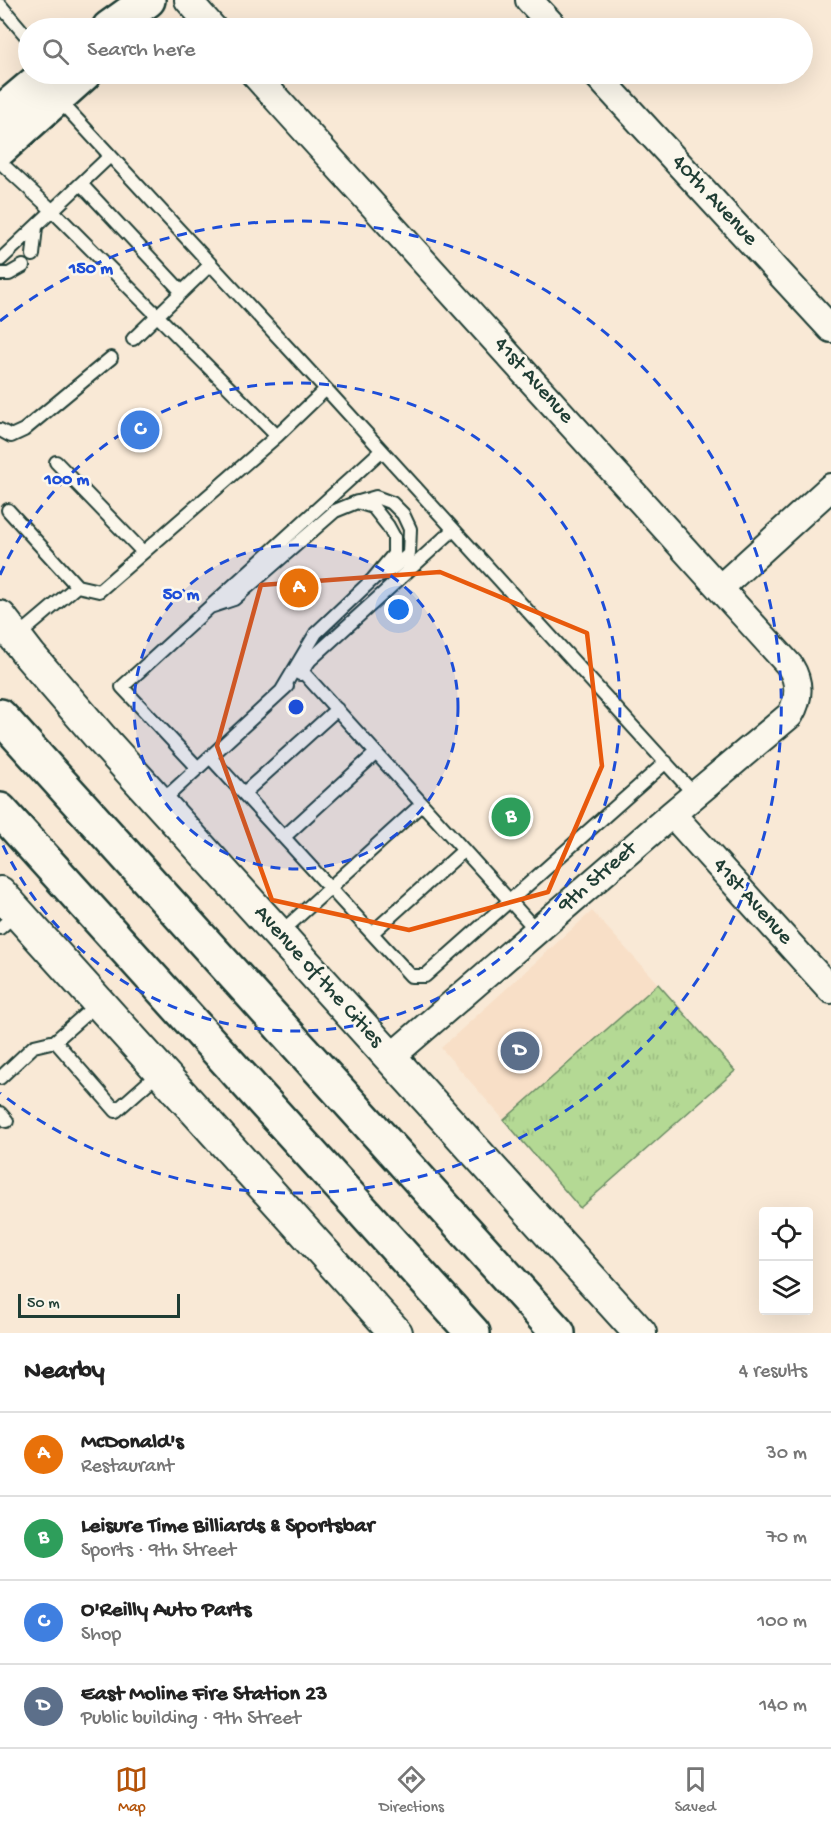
<!DOCTYPE html>
<meta charset="utf-8">
<style>
body{margin:0;font-family:"Gochi Hand",sans-serif;background:#f2f2f2;color:#222}
.controls{position:absolute;right:18px;bottom:18px;display:grid;overflow:hidden;border-radius:6px;box-shadow:0 6px 24px #0002}
.controls button{width:54px;height:54px;display:grid;place-items:center;padding:0;border:0;border-bottom:2px solid #e0e0e0;background:#fff;color:#222;font:30px sans-serif}
.scale{position:absolute;left:18px;bottom:15px;width:162px;box-sizing:border-box;padding-left:6px;border:3px solid #1f3d34;border-top:0;font-size:16px;line-height:21px;white-space:nowrap;color:#1f3d34;-webkit-text-stroke:4px #fbf7ec;paint-order:stroke}
.you{position:absolute;left:399px;top:610px;width:21px;height:21px;margin:-15px;border:4px solid #fff;border-radius:50%;background:#1a73e8;box-shadow:0 0 0 9px #1a73e833}
.badge{display:grid;place-items:center;width:39px;height:39px;border-radius:50%;background:#b45309;color:#fff;font-size:20px;font-weight:700}
.pin{position:absolute;translate:-50% -50%;border:3px solid #fff;box-shadow:0 2px 6px #0006}
.list{margin:0;padding:0;list-style:none}
h2{display:flex;justify-content:space-between;align-items:center;height:78px;margin:0;padding:0 24px;font-size:26px}
h2 small{font-size:20px;font-weight:400;color:#767676}
.list li{display:grid;grid-template-columns:39px 1fr auto;gap:18px;align-items:center;box-sizing:border-box;height:84px;padding:0 24px;border-top:2px solid #e0e0e0}
.list b{display:block;font-size:22px;white-space:nowrap}
.list p{margin:0;font-size:20px;white-space:nowrap;color:#767676}
.list em{font-size:20px;font-style:normal;color:#767676}
.icon{flex:none;width:33px;height:33px;fill:none;stroke:currentColor;stroke-width:2;stroke-linecap:round;stroke-linejoin:round}
.map{position:relative;flex:none;width:831px;height:1333px;overflow:hidden}
.search{position:absolute;background:#fff;box-shadow:0 6px 24px #0002;left:18px;right:18px;top:18px;height:66px;display:flex;align-items:center;gap:15px;box-sizing:border-box;padding:0 21px;border-radius:33px;color:#767676;font-size:22px}
.sheet{height:414px;background:#fff}
nav{display:flex;justify-content:space-around;align-items:center;box-sizing:border-box;height:84px;border-top:2px solid #e0e0e0;background:#fff;font-size:16px;color:#767676}
nav a{display:grid;justify-items:center;gap:3px}
nav .on{color:#b45309}
.map>svg:first-child{display:block}
</style>
<div class="map">
<svg width="831" height="1333" viewBox="0 0 831 1333">
<defs>
<pattern id="park-tufts" width="24" height="20" patternUnits="userSpaceOnUse" patternTransform="scale(1.5)"><rect width="24" height="20" fill="#b4d994"/><path d="M3 7l-1-3M5 7V3M7 7l1-3M15 17l-1-3M17 17v-4M19 17l1-3" fill="none" stroke="#9abb80"/></pattern>
</defs>
<rect width="100%" height="100%" fill="#f9e9d6"/>
<filter id="ink" filterUnits="userSpaceOnUse"><feTurbulence type="fractalNoise" baseFrequency=".0167" numOctaves="2"/><feDisplacementMap in="SourceGraphic" scale="12" xChannelSelector="R" yChannelSelector="G"/><feConvolveMatrix kernelMatrix="1 2 1 2 8 2 1 2 1" color-interpolation-filters="sRGB"/></filter>
<g filter="url(#ink)">
<!-- built -->
<path fill="#f8dfc7" d="M 592,911 L 658,984 L 504,1120 L 441,1048 Z"/>
<!-- park -->
<path fill="url(#park-tufts)" stroke="#6a8b64" stroke-width="1.5" d="M 658,984 L 735,1071 L 580,1208 L 504,1120 Z"/>
<g fill="none" stroke-linecap="round" stroke-linejoin="round">
<!-- service casing -->
<g stroke="#1f3d34" stroke-width="16">
<path id="service" d="M 0,5 L 28,38
M 58,99 L 326,389 L 695,795
M 0,162 L 53,211 L 277,436
M 81,184 L 182,292
M 33,255 L 36,227
M 0,260 L 110,156
M 0,274 L 9,274 L 23,266
M 133,339 L 210,265
M 0,430 L 11,436 L 24,430 L 111,358
M 56,462 L 143,552
M 359,502 L 376,497 L 392,503 L 403,514 L 410,529 L 409,554 L 393,568 L 379,576
M 8,510 L 77,586 L 17,637
M 77,586 L 99,591 L 277,436 L 326,389
M 210,607 L 234,599 L 335,511 L 357,502 L 373,507 L 388,526 L 394,537 L 394,554 L 373,579 L 316,633 L 282,690
M 302,671 L 537,931
M 300,674 L 310,660 L 453,530
M 210,757 L 411,976 L 425,976 L 666,762
M 198,768 L 122,687 L 381,451
M 244,793 L 337,709
M 161,802 L 287,686
M 284,837 L 376,753
M 0,928 L 17,913
M 372,933 L 464,850
M 279,934 L 422,804
M 98,1003 L 55,1041 L 116,1111 L 160,1072
M 0,1078 L 34,1046 L 55,1041
M 0,1113 L 7,1121"/>
</g>
<!-- minor casing -->
<g stroke="#1f3d34" stroke-width="30">
<path id="minor" d="M 188,0 L 213,28
M 529,0 L 555,28
M 254,74 L 790,666 C 800,682 800,698 790,715 L 672,814 L 391,1057
M 596,74 L 831,329
M 720,588 L 831,487
M 672,814 L 831,990"/>
</g>
<!-- tertiary casing -->
<g stroke="#1f3d34" stroke-width="36">
<path id="tertiary" d="M 0,617 L 30,656 L 100,737 L 640,1333
M 0,893 L 396,1333"/>
</g>
<!-- secondary casing -->
<g stroke="#1f3d34" stroke-width="38">
<path id="secondary" d="M 109,28 L 148,0
M 0,113 L 46,74
M 0,149 L 84,74
M 0,716 L 558,1333
M 0,810 L 473,1333"/>
</g>
<!-- service -->
<use href="#service" stroke="#fbf7ec" stroke-width="12"/>
<!-- minor -->
<use href="#minor" stroke="#fbf7ec" stroke-width="26"/>
<!-- tertiary -->
<use href="#tertiary" stroke="#fbf7ec" stroke-width="32"/>
<!-- secondary -->
<use href="#secondary" stroke="#fbf7ec" stroke-width="33"/>
</g>
</g>
<!-- marked area -->
<path fill="none" stroke="#e8590c" stroke-width="4.5" stroke-linejoin="round" d="M 440,572 L 587,633 L 602,766 L 548,892 L 409,930 L 272,900 L 217,746 L 261,585 Z"/>
<!-- distance rings -->
<circle cx="296" cy="707" r="162" fill="#1d4ed8" fill-opacity=".12"/>
<g fill="none" stroke="#1d4ed8" stroke-width="3" stroke-dasharray="10 8">
<circle cx="296" cy="707" r="162"/>
<path d="M0 575A324 324 0 1 1 0 839"/>
<path d="M0 321A486 486 0 1 1 0 1093"/>
</g>
<g text-anchor="middle" dominant-baseline="central" stroke-width="5" stroke-linejoin="round" paint-order="stroke">
<!-- street labels -->
<g font-size="22" fill="#1f3d34" stroke="#fbf7ec">
<text transform="translate(714 201) rotate(47)">40th Avenue</text>
<text transform="translate(533 381) rotate(48)">41st Avenue</text>
<text transform="translate(598 878) rotate(-41)">9th Street</text>
<text transform="translate(752 902) rotate(48)">41st Avenue</text>
<text transform="translate(318 977) rotate(48)">Avenue of the Cities</text>
</g>
</g>
<circle cx="296" cy="707" r="9" fill="#1d4ed8" stroke="#fbf7ec" stroke-width="3"/>
<g font-size="18" text-anchor="middle" font-weight="bold" fill="#1d4ed8" stroke="#fbf7ec" stroke-width="5" stroke-linejoin="round" paint-order="stroke">
<text x="91" y="273">150 m</text>
<text x="67" y="484">100 m</text>
<text x="181" y="599">50 m</text>
</g>
</svg>
<div class="controls">
<button><svg class="icon" aria-label="locate" viewBox="0 0 24 24"><circle cx="12" cy="12" r="6"/><path d="M12 2v4M12 18v4M2 12h4M18 12h4"/></svg></button>
<button><svg class="icon" aria-label="layers" viewBox="0 0 24 24"><path d="M12 4l9 5-9 5-9-5zM3 14l9 5 9-5"/></svg></button>
</div>
<div class="scale">50 m</div>
<div class="you"></div>
<div class="pin badge" style="left:299px;top:588px;background:#e8710a">A</div>
<div class="pin badge" style="left:511px;top:817px;background:#2e9e5b">B</div>
<div class="pin badge" style="left:140px;top:430px;background:#3f7fe0">C</div>
<div class="pin badge" style="left:520px;top:1051px;background:#5c6f8a">D</div>
<div class="search"><svg class="icon" aria-label="search" viewBox="0 0 24 24"><circle cx="10" cy="10" r="6"/><path d="M15 15l6 6"/></svg>Search here</div>
</div>
<section class="sheet">
<h2>Nearby<small>4 results</small></h2>
<ul class="list">
<li><span class="badge" style="background:#e8710a">A</span><div><b>McDonald's</b><p>Restaurant</p></div><em>30 m</em></li>
<li><span class="badge" style="background:#2e9e5b">B</span><div><b>Leisure Time Billiards &amp; Sportsbar</b><p>Sports · 9th Street</p></div><em>70 m</em></li>
<li><span class="badge" style="background:#3f7fe0">C</span><div><b>O'Reilly Auto Parts</b><p>Shop</p></div><em>100 m</em></li>
<li><span class="badge" style="background:#5c6f8a">D</span><div><b>East Moline Fire Station 23</b><p>Public building · 9th Street</p></div><em>140 m</em></li>
</ul>
</section>
<nav>
<a class="on"><svg class="icon" aria-label="map" viewBox="0 0 24 24"><path d="M3 6l6-2 6 2 6-2v14l-6 2-6-2-6 2zM9 4v14M15 6v14"/></svg>Map</a>
<a><svg class="icon" aria-label="directions" viewBox="0 0 24 24"><path d="M12 3l9 9-9 9-9-9zM9 14v-3h6M13 9l2 2-2 2"/></svg>Directions</a>
<a><svg class="icon" aria-label="saved" viewBox="0 0 24 24"><path d="M7 4h10v16l-5-4-5 4z"/></svg>Saved</a>
</nav>
